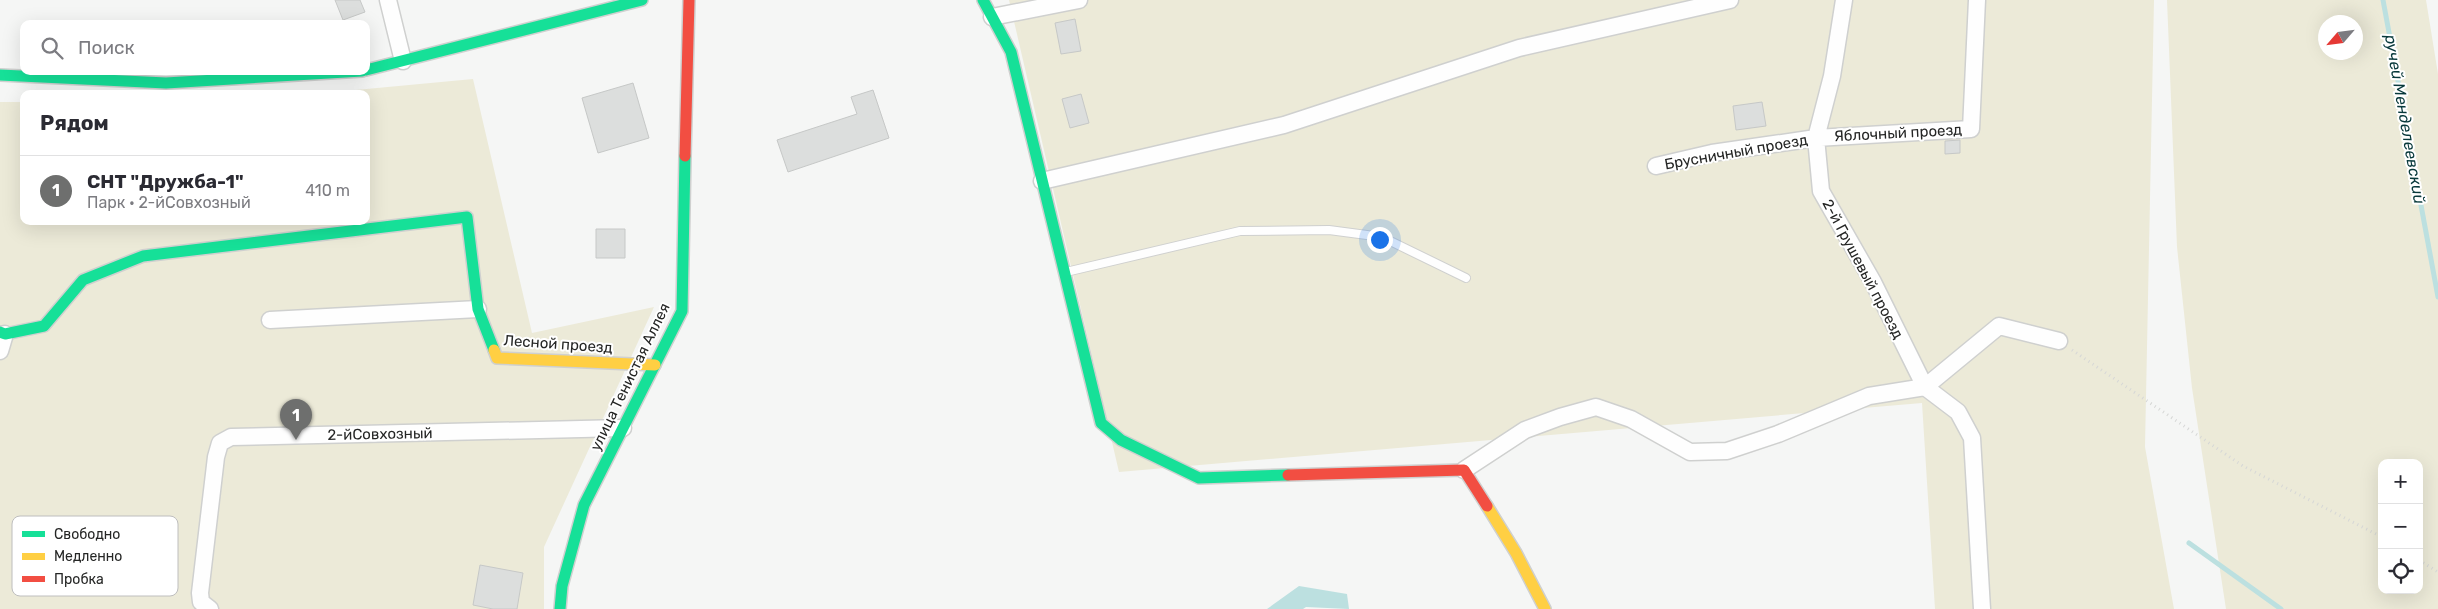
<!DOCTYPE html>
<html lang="ru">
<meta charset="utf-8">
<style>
body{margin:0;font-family:Rubik,sans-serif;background:#f7f7f7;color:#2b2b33}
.controls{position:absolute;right:15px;bottom:15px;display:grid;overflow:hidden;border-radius:10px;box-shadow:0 5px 20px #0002}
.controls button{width:45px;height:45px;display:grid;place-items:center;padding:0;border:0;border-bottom:1px solid #e1e1e2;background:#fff;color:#2b2b33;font:25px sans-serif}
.compass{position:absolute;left:2318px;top:15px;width:45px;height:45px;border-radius:50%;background:#fff;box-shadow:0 5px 20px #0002;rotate:242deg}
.you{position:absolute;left:1379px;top:239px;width:18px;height:18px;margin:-12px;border:4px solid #fff;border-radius:50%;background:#1a73e8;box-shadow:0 0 0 8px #1a73e833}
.badge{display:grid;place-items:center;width:32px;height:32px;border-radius:50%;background:#6e6f6e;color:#fff;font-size:16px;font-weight:700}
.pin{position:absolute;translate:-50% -41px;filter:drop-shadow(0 1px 2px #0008)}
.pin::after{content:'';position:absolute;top:26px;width:18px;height:15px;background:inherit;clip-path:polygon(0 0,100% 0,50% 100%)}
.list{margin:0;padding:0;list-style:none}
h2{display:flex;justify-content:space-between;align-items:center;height:65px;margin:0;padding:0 20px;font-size:21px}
h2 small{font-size:16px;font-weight:400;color:#7c7c81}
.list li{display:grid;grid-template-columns:32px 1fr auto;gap:15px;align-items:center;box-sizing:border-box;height:70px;padding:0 20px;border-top:1px solid #e1e1e2}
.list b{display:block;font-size:19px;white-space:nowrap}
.list p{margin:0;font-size:16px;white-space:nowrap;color:#7c7c81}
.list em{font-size:16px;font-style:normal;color:#7c7c81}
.icon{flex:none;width:28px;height:28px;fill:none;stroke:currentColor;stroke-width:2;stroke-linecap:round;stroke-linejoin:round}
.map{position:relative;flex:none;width:2438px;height:609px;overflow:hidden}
.search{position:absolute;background:#fff;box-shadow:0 5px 20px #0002;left:20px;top:20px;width:350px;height:55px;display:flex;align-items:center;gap:12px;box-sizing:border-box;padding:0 18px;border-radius:10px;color:#7c7c81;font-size:19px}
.panel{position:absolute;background:#fff;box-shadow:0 5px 20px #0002;left:20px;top:90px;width:350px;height:135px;border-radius:10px}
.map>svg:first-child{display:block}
</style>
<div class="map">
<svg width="2438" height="609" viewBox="0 0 2438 609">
<rect width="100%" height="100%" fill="#f5f6f5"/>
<!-- green -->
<path fill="#ecead8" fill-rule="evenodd" d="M 1009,0 L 2154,0 L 2145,447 L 2174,609 L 1935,609 L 1922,403 L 1119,472 Z
M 2167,0 L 2426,0 L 2438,74 L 2438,609 L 2226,609 L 2192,388 L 2177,247 ZM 2356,22 L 2356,52 L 2326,52 L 2326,22 ZM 2382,463 L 2419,463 L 2419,590 L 2382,590 Z
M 473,79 L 532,333 L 654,307 L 544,547 L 544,609 L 0,609 L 0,102 L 24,102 L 24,221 L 366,221 L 366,94 L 313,94 Z"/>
<!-- water -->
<path fill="#bce0e0" d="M 1299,586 L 1347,594 L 1349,609 L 1306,607 L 1303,609 L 1267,609 Z"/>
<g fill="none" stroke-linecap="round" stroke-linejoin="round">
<!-- stream -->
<path stroke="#bce0e0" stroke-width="5" d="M 2383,0 L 2438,297
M 2189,543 L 2281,609"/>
</g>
<!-- building -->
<path fill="#dcdedd" stroke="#c6c8c7" d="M 335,0 L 360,0 L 365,12 L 343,20 Z
M 1075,19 L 1081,51 L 1061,54 L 1055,23 Z
M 633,83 L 649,138 L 598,153 L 582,98 Z
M 873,90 L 889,138 L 788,172 L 777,140 L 857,114 L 851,97 Z
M 1081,94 L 1089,123 L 1070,128 L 1062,99 Z
M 1762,102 L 1766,126 L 1736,130 L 1733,106 Z
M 1960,140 L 1960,153 L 1945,154 L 1945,141 Z
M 596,229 L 625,229 L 625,258 L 596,258 Z
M 480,565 L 523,573 L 517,609 L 493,609 L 473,605 Z"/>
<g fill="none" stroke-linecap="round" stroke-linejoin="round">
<!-- lane casing -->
<g stroke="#cfd0cf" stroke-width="10">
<path id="lane" d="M 1066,272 L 1240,231 L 1329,230 L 1382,237 L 1466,278"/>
</g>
<!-- street casing -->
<g stroke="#cfd0cf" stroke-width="19">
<path id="street" d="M 388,0 L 403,61
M 1844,0 L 1832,76 L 1816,138 L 1821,191 L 1873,282 L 1925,387 L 1958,412 L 1972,438 L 1982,609
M 992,17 L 1079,0
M 1656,166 L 1712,153 L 1816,138 L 1971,129 L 1977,0
M 1042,181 L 1284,125 L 1519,48 L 1730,0
M 270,320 L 478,309
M 0,351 L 5,334
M 1464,470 L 1525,430 L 1560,417 L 1596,407 L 1631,419 L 1690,452 L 1727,451 L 1778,434 L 1869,396 L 1925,387 L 1999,326 L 2059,341
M 210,609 L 201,602 L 200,593 L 216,457 L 220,443 L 231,437 L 623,428"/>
</g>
<!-- fast casing -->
<g stroke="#cfd0cf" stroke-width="14">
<path id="fast" d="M 983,0 L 1011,52 L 1101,423 L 1121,440 L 1199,478 L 1288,475
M 366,70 L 642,0
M 0,75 L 166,83 L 362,71
M 0,332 L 5,334 L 44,326 L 83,280 L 143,256 L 467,217 L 478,309 L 494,350
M 560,609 L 562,586 L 584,505 L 682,311 L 685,156"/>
</g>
<!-- slow casing -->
<g stroke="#cfd0cf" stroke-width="14">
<path id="slow" d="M 494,350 L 497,358 L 655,365
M 1487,506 L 1516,553 L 1545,609"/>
</g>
<!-- jam casing -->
<g stroke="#cfd0cf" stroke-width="14">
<path id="jam" d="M 685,156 L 689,0
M 1288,475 L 1464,470 L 1487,506"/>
</g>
<!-- path -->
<path stroke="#d6d7d6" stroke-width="3" stroke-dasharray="1 4" stroke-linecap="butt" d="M 2072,350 L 2243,466 L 2382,537
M 2419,560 L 2438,572"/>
<!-- lane -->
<use href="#lane" stroke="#fefefe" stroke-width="8"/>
<!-- street -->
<use href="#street" stroke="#fefefe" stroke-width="16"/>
<!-- fast -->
<use href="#fast" stroke="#16e098" stroke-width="11"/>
<!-- slow -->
<use href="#slow" stroke="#ffcf43" stroke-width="11"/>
<!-- jam -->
<use href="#jam" stroke="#f24e42" stroke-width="11"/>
</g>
<g text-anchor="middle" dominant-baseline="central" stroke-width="4" stroke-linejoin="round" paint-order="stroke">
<!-- street labels -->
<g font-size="15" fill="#252625" stroke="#fff">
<text transform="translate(1898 133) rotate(-3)">Яблочный проезд</text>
<text transform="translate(1736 152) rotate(-10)">Брусничный проезд</text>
<text transform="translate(1863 269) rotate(62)">2-й Грушевый проезд</text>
<text transform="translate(558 344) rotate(4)">Лесной проезд</text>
<text transform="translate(630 377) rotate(-64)">улица Тенистая Аллея</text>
<text transform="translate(380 434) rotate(-1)">2-йСовхозный</text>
</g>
<!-- water labels -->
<g font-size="16" font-style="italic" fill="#08393b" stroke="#fff">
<text transform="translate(2405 119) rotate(80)">ручей Менделеевский</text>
</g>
</g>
<!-- legend -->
<rect x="12" y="516" width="166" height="80" rx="8" fill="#fff" stroke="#bebebe" stroke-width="1"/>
<rect x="22" y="531" width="23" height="6" fill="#16e098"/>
<rect x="22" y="553" width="23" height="7" fill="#ffcf43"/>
<rect x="22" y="576" width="23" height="6" fill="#f24e42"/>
<g font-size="14" fill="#252625">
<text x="54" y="539">Свободно</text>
<text x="54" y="561">Медленно</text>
<text x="54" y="584">Пробка</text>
</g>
</svg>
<div class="controls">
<button>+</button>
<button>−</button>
<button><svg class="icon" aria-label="locate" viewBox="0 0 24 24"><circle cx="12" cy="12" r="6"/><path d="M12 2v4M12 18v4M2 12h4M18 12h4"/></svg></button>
</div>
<svg class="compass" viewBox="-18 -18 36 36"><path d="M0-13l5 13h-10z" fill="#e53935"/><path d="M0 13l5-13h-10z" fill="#7c7c81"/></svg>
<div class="you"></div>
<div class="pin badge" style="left:296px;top:440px">1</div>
<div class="search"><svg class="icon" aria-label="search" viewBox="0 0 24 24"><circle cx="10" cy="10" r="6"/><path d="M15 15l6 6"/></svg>Поиск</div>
<section class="panel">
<h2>Рядом<small></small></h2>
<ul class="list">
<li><span class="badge">1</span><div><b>СНТ &quot;Дружба-1&quot;</b><p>Парк · 2-йСовхозный</p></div><em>410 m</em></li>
</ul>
</section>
</div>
